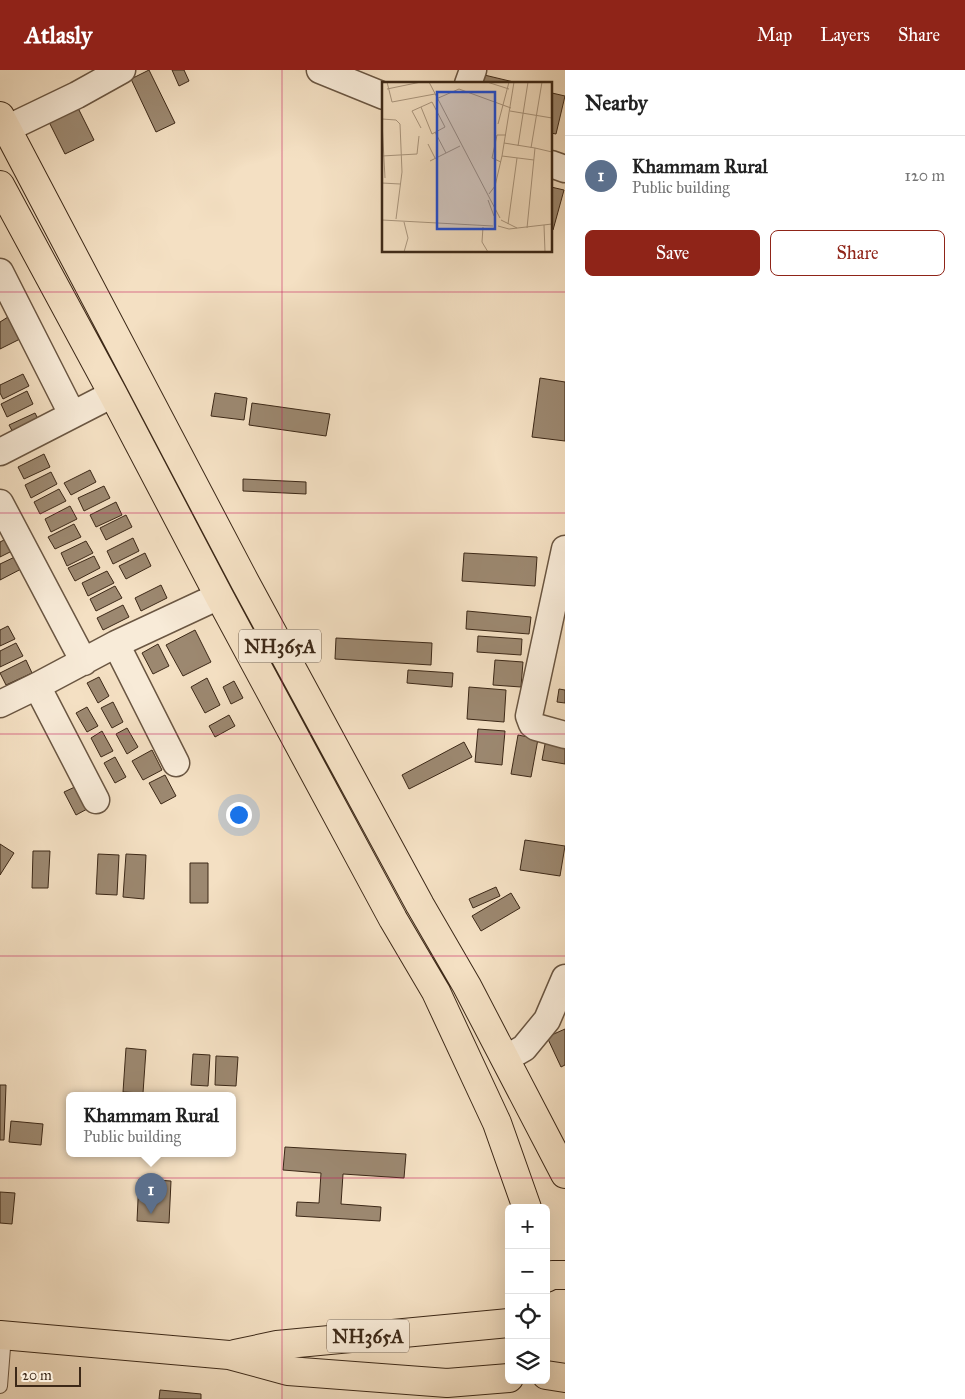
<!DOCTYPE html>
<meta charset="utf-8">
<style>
body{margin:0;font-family:"IM FELL Great Primer",serif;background:#f2f2f2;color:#222}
.controls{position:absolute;right:15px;bottom:15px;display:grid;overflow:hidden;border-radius:8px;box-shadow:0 5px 20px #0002}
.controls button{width:45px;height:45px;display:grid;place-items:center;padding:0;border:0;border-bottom:1px solid #e0e0e0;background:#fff;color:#222;font:25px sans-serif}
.scale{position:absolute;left:15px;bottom:12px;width:66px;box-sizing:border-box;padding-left:5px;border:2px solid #3c2817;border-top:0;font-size:14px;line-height:18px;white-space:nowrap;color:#3c2817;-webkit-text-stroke:4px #f8ebd8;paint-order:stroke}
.you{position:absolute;left:238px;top:744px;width:18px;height:18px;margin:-12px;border:4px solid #fff;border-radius:50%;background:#1a73e8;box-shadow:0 0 0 8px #1a73e833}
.badge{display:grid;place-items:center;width:32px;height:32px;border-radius:50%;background:#8f2418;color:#fff;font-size:16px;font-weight:700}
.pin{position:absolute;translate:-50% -41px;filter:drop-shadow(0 1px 2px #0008)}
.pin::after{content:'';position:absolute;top:26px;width:18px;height:15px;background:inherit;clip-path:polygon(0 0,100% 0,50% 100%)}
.popup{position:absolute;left:66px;top:1022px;width:170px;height:65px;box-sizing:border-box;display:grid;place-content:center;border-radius:8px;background:#fff;filter:drop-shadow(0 1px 4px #0005);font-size:16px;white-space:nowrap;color:#767676}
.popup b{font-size:19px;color:#222}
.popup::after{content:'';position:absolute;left:50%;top:100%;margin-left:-10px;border:10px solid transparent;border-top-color:#fff}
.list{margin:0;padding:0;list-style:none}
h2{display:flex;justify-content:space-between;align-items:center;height:65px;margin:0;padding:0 20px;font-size:21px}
h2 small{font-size:16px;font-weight:400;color:#767676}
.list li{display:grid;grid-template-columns:32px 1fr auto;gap:15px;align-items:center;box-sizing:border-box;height:80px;padding:0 20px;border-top:1px solid #e0e0e0}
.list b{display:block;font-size:19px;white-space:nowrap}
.list p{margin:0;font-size:16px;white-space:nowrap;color:#767676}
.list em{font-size:16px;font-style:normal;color:#767676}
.actions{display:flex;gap:10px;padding:15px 20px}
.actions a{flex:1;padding:11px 0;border:1px solid #8f2418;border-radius:8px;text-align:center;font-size:18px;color:#8f2418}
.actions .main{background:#8f2418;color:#fff}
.icon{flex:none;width:28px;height:28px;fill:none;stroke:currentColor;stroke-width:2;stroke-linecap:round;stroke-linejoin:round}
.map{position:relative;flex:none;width:565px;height:1329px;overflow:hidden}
header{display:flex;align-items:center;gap:30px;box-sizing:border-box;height:70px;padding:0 25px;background:#8f2418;color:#fff}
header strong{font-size:24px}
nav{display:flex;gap:28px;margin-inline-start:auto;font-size:18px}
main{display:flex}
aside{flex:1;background:#fff}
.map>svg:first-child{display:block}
</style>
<header>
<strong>Atlasly</strong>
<nav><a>Map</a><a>Layers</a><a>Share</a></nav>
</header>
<main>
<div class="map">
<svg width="565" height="1329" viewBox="0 0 565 1329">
<rect width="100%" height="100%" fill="#f4e0c3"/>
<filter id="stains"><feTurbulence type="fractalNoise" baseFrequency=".004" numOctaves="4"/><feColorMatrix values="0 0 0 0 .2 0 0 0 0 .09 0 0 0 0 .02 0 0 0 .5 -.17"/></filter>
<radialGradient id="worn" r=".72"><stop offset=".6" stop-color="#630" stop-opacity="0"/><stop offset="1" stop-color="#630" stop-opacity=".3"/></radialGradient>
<!-- building -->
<path fill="#9c8870" stroke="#3c2817" d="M 149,0 L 175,53 L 156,62 L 131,9 Z
M 172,0 L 184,0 L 189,11 L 179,16 Z
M 476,3 L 522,14 L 473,14 Z
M 552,23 L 565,26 L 556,64 L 551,63 Z
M 75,32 L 94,70 L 65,84 L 46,46 Z
M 551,117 L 564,120 L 553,160 L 551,160 Z
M 8,247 L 20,269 L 0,279 L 0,252 Z
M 23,304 L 29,316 L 3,329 L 0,323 L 0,315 Z
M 540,308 L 565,312 L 565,371 L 532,367 Z
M 27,321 L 33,334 L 7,347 L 1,334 Z
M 215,323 L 247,328 L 244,350 L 211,346 Z
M 252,333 L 330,344 L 326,366 L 249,355 Z
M 35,343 L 41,355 L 16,368 L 9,355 Z
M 44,384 L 50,397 L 24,409 L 18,397 Z
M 90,400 L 96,412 L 71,425 L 64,413 Z
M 51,402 L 57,414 L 31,428 L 25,415 Z
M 243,409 L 306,412 L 306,424 L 243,421 Z
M 104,416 L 110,428 L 84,441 L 78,428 Z
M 59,419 L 66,431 L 40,444 L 34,432 Z
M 116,432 L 122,445 L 96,457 L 90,445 Z
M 70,436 L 77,449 L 51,462 L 45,449 Z
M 126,445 L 132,457 L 106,470 L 100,458 Z
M 74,454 L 81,467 L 55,479 L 48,467 Z
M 8,468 L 14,480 L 0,487 L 0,472 Z
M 133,468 L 139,481 L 113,494 L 107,481 Z
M 86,471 L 93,483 L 67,496 L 61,483 Z
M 145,483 L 151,496 L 126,509 L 119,496 Z
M 464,483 L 537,487 L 535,516 L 462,511 Z
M 19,485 L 25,497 L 0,510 L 0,494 Z
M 94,486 L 100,498 L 75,511 L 68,498 Z
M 107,501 L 114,513 L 88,526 L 82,513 Z
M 161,515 L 167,528 L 141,541 L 135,528 Z
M 115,516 L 122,528 L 96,541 L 90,529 Z
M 123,535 L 129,547 L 103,560 L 97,548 Z
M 467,541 L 531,547 L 529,564 L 466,559 Z
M 8,556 L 15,569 L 0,576 L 0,560 Z
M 195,560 L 211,592 L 183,606 L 166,575 Z
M 478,566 L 522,569 L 521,585 L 477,582 Z
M 336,568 L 432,573 L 431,595 L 335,589 Z
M 16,573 L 23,586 L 0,597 L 0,581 Z
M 158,574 L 169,596 L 153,604 L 142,583 Z
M 26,590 L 32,603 L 6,615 L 0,603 Z
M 495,590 L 523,592 L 521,617 L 493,615 Z
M 408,600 L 453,603 L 452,617 L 407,613 Z
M 99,607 L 109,626 L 98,633 L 87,613 Z
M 207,608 L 220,635 L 205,643 L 191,617 Z
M 234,611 L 243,628 L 231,634 L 223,617 Z
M 469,617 L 506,620 L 504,652 L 467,649 Z
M 559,619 L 565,620 L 565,633 L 557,632 Z
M 113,632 L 123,652 L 112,658 L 101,638 Z
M 87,637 L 98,656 L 87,662 L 76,643 Z
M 229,645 L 235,656 L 215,667 L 209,656 Z
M 127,658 L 138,677 L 127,684 L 116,664 Z
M 478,659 L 505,661 L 502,695 L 475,692 Z
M 102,661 L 113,681 L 101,687 L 91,668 Z
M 518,665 L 538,669 L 531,707 L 511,704 Z
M 546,669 L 565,672 L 565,694 L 542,690 Z
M 464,672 L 472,687 L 409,719 L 402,705 Z
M 152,680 L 162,700 L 143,710 L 132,691 Z
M 115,687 L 126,707 L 115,713 L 104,693 Z
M 165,705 L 176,726 L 161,734 L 149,713 Z
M 77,716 L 89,738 L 76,745 L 64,722 Z
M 525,770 L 565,776 L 560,806 L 520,800 Z
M 0,774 L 14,783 L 0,805 Z
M 33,781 L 50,781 L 48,818 L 32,818 Z
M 98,784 L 119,785 L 117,825 L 96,824 Z
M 126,784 L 146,785 L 144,829 L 123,827 Z
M 190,793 L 208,793 L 208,833 L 190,833 Z
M 496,817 L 500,826 L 473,838 L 469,829 Z
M 511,823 L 520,838 L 481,861 L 472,846 Z
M 565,959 L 565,995 L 561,997 L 547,967 Z
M 126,978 L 146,980 L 143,1023 L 123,1022 Z
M 193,984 L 210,985 L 208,1016 L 191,1015 Z
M 216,986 L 238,987 L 236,1016 L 215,1015 Z
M 0,1015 L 6,1015 L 4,1070 L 0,1070 Z
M 11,1051 L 43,1054 L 41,1075 L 9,1072 Z
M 285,1077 L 406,1084 L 404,1108 L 343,1104 L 341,1134 L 381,1137 L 380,1151 L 296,1146 L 297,1132 L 319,1133 L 321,1103 L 283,1100 Z
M 139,1109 L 171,1111 L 169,1153 L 137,1151 Z
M 0,1122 L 15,1123 L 12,1154 L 0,1153 Z
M 160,1320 L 201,1324 L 201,1329 L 159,1329 Z"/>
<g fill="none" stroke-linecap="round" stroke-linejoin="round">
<!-- service casing -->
<g stroke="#6a5642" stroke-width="16">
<path id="service" d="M 0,1316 L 4,1265"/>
</g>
<!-- minor casing -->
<g stroke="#6a5642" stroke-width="29">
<path id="minor" d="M 320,0 L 384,26
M 468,14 L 473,0
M 0,62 L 77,25 L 122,0
M 551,94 L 565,99
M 0,202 L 72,344
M 0,382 L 113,324
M 0,433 L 84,592
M 565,479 L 529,646 L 532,654 L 536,657 L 565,665
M 116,574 L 176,693
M 37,616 L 96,730
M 0,634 L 37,616 L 116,574 L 219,526
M 505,989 L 524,978 L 547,950 L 565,908"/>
</g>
<!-- trunk casing -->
<g stroke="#3c2817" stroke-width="30">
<path id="trunk" d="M 0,46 L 245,512 L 420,835 L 467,916 L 565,1104
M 0,115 L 113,324 L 219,526 L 393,849 L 436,922 L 497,1053 L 527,1138
M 546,1208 L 552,1205 L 565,1205
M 0,1265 L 229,1285 L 288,1301 L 447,1313 L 509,1308
M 235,1284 L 277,1275 L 509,1253
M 546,1305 L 565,1308"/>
</g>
<!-- service -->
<use href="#service" stroke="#f8ebd8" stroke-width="14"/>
<!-- minor -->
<use href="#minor" stroke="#f8ebd8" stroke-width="26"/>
<!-- trunk -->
<use href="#trunk" stroke="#f4e0c3" stroke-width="28"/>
</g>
<!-- grid -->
<path fill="none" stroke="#c2185b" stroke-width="1" stroke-opacity="0.55" d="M 282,0 L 282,1329M 0,222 L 565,222M 0,443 L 565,443M 0,664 L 565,664M 0,886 L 565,886M 0,1108 L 565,1108"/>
<g text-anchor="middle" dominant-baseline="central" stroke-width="5" stroke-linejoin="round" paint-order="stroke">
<!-- shield labels -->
<g fill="#f8ebd8" stroke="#746251" stroke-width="1">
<rect x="239" y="559.5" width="82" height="33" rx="4"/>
<rect x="327" y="1249.5" width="82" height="33" rx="4"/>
</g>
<g font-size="19" font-weight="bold" fill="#3c2817">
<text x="280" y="576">NH365A</text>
<text x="368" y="1266">NH365A</text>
</g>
</g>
<!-- overview -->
<g transform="translate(382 12)">
<rect width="170" height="170" fill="#f4e0c3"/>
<path fill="none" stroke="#aa967e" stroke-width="1" d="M 5,0 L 10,20 L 53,12M 47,0 L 118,136M 105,0 L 127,7M 5,7 L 39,0M 54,17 L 77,7 L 129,26M 39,25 L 50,52 L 63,45M 128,29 L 170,36M 0,37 L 14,38 L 18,42 L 20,90 L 14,137M 0,40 L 3,96M 116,42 L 127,0M 39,46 L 30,29 L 50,20 L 63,45M 53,50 L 64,71M 122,61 L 153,66 L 145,146M 46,62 L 53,76M 136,64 L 146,0M 149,66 L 160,0M 153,66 L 170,70M 0,74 L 35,72 L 37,54M 120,74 L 152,78M 48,79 L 78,64M 119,80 L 110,76 L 115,53 L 124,53M 0,101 L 18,102M 107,112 L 113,104 L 120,74 L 132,0M 106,118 L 112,134M 0,138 L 111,144M 119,138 L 135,146M 126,142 L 135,76M 162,143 L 163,170M 116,144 L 127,147 L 170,142M 101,145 L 100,160 L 106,170M 22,170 L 26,156 L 22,140"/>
<path fill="#1d4ed8" fill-opacity="0.15" stroke="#1d4ed8" stroke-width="2.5" d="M 55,10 L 113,10 L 113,147 L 55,147 Z"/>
<rect width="170" height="170" fill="none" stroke="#3c2817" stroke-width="2.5"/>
</g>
<rect width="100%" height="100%" filter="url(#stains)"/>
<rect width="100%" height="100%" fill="url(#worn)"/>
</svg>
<div class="controls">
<button>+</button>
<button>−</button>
<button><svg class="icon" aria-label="locate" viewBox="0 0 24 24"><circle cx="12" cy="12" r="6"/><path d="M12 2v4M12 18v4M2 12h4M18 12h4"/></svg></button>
<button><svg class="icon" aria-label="layers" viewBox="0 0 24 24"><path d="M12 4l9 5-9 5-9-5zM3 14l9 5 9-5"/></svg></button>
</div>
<div class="scale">20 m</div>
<div class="you"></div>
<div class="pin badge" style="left:151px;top:1144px;background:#5c6f8a">1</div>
<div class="popup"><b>Khammam Rural</b>Public building</div>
</div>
<aside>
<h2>Nearby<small></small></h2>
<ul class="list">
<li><span class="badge" style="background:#5c6f8a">1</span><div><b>Khammam Rural</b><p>Public building</p></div><em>120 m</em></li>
</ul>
<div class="actions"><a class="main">Save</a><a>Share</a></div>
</aside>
</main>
